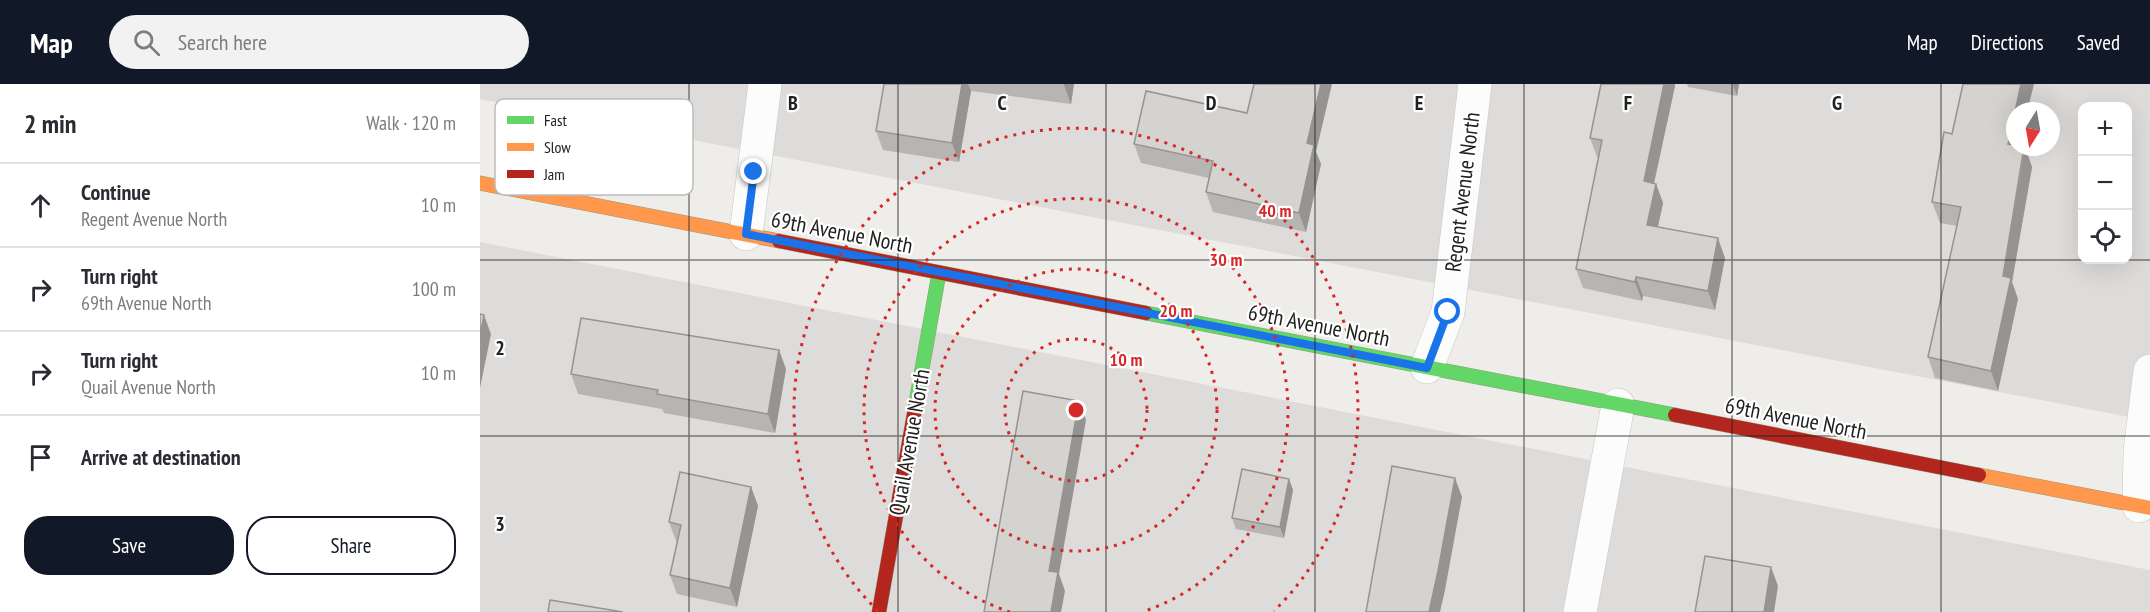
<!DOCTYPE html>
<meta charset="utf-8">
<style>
body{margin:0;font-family:"PT Sans Narrow",sans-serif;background:#f2f2f3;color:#2b2b33}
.controls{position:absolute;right:18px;top:18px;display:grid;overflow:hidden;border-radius:12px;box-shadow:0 6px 24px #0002}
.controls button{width:54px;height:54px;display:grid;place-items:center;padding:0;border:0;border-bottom:2px solid #e1e1e2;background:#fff;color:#2b2b33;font:30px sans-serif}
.compass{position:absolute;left:1526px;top:18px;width:54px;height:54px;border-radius:50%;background:#fff;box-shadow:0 6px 24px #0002;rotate:191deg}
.stop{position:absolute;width:18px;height:18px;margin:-14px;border:4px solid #1a73e8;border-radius:50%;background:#fff}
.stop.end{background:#1a73e8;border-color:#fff;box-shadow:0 2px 6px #0008}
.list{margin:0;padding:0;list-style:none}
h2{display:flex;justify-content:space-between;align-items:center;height:78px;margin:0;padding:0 24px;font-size:26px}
h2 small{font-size:20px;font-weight:400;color:#7c7c81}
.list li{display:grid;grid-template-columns:39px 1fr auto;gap:18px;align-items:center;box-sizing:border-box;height:84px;padding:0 24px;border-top:2px solid #e1e1e2}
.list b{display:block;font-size:22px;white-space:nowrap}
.list p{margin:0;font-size:20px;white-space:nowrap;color:#7c7c81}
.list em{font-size:20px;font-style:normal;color:#7c7c81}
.actions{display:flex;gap:12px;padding:18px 24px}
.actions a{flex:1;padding:14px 0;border:2px solid #111827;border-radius:24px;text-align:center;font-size:21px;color:#111827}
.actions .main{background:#111827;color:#fff}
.icon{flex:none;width:33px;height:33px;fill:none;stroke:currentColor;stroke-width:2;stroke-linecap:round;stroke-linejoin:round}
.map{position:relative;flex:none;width:1670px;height:528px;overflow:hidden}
header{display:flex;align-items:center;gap:36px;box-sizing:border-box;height:84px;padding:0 30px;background:#111827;color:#fff}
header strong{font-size:28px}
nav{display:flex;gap:33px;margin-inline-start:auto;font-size:21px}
.search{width:420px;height:54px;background:#f2f2f3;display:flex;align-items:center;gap:15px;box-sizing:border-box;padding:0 21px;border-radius:33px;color:#7c7c81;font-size:22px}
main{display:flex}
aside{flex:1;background:#fff}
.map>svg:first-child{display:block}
</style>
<header>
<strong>Map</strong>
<div class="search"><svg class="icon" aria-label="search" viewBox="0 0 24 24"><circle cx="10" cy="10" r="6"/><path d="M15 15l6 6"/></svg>Search here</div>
<nav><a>Map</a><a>Directions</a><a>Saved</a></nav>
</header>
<main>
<aside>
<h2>2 min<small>Walk · 120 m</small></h2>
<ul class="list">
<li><svg class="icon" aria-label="ahead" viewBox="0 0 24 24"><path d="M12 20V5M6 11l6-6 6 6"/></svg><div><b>Continue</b><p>Regent Avenue North</p></div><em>10 m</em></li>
<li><svg class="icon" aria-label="right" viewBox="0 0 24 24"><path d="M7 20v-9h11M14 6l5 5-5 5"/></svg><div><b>Turn right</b><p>69th Avenue North</p></div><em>100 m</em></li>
<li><svg class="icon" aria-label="right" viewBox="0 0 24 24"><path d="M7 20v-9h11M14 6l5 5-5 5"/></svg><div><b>Turn right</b><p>Quail Avenue North</p></div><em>10 m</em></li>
<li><svg class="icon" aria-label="arrive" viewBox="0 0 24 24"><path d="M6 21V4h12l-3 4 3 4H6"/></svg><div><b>Arrive at destination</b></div></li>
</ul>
<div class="actions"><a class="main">Save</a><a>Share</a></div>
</aside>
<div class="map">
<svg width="1670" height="528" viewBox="0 0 1670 528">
<rect width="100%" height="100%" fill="#efede9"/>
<!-- residential -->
<path fill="#dedcda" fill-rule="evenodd" d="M 0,0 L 1670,0 L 1670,337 L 0,15 ZM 1602,22 L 1648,22 L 1648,176 L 1602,176 ZM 1535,27 L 1571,27 L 1571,63 L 1535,63 Z
M 0,158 L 1670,486 L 1670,528 L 0,528 Z"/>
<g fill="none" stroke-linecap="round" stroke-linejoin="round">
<!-- street casing -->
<g stroke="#c7c6c5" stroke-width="34">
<path id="street" d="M 266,150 L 285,0
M 947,283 L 968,228 L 995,0
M 1659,422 L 1660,367 L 1670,287
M 1100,528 L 1138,321"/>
</g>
<!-- fast casing -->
<g stroke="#969a7f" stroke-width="15">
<path id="fast" d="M 666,229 L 1195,331
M 436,319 L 459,189"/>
</g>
<!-- slow casing -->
<g stroke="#969a7f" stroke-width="15">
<path id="slow" d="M 0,99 L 299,157
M 1499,391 L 1670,424"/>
</g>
<!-- jam casing -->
<g stroke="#969a7f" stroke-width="15">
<path id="jam" d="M 299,157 L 666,229
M 1195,331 L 1499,391
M 399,528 L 436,319"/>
</g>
<!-- street -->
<use href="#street" stroke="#fdfcfc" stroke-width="33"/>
<!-- fast -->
<use href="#fast" stroke="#63d668" stroke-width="14"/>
<!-- slow -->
<use href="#slow" stroke="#ff974d" stroke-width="14"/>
<!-- jam -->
<use href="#jam" stroke="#b3261e" stroke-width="14"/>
</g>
<!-- wall -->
<path fill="#b7b5b3" d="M 404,0 L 594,0 L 591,20 L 491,7 L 479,78 L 403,66 L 396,47 Z
M 1121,0 L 1195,0 L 1195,2 L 1174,100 L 1176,100 L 1183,119 L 1178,143 L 1245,174 L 1235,226 L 1163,212 L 1162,217 L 1103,204 L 1096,185 L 1119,73 L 1117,73 L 1110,54 Z
M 1207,0 L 1259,0 L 1257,12 L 1208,3 Z
M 1483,0 L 1554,0 L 1547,27 L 1535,63 L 1545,63 L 1552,83 L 1532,198 L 1538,215 L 1518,307 L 1455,294 L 1448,273 L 1477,142 L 1460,139 L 1452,118 L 1472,50 Z
M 654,60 L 836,68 L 841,80 L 826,148 L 733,128 L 726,108 L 729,94 L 661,79 Z
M 306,285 L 295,349 L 184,329 L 182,325 L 98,310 L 91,290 Z
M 271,403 L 278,422 L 257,523 L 197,510 L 190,491 L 197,458 L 196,457 L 189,438 Z
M 813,406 L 804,454 L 756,445 L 752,434 Z"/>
<!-- shaded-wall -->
<path fill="#959492" d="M 482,0 L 488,0 L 491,7 L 479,78 L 472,59 Z
M 584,0 L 594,0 L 591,20 L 584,1 Z
M 841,0 L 852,0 L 836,68 L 841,80 L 826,148 L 819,129 L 827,59 Z
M 1184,0 L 1195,0 L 1195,2 L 1170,117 L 1164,97 Z
M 1253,0 L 1259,0 L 1257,12 L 1253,1 Z
M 1541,0 L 1554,0 L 1547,27 L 1535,27 Z
M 1535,28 L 1535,63 L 1528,60 Z
M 1545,63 L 1552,83 L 1532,198 L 1538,215 L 1518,307 L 1511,287 L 1523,192 Z
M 1176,100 L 1183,119 L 1174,160 L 1167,141 Z
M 1238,154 L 1245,174 L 1235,226 L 1228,207 Z
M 1156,193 L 1163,212 L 1162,217 L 1155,198 Z
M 4,231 L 11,250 L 0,304 L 0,252 Z
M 299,266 L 306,285 L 295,349 L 288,330 Z
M 599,317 L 606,336 L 579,490 L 585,507 L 581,528 L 571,528 L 569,487 Z
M 975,394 L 982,413 L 965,506 L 960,528 L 949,528 Z
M 809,395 L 813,406 L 804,454 L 800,443 Z
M 271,403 L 278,422 L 257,523 L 250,504 Z
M 1291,483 L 1298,502 L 1294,528 L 1284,528 Z"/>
<!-- building -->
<path fill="#d5d3d0" stroke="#959492" stroke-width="1.5" d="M 404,0 L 482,0 L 472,59 L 396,47 Z
M 774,0 L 841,0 L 827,59 L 834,61 L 819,129 L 726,108 L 733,77 L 654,60 L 666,7 L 767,29 Z
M 1121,0 L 1184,0 L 1164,97 L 1176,100 L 1167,141 L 1238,154 L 1228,207 L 1156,193 L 1155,198 L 1096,185 L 1122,56 L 1110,54 Z
M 1483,0 L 1541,0 L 1528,60 L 1535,61 L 1535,63 L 1544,63 L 1523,192 L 1531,194 L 1511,287 L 1448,273 L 1481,123 L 1452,118 L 1464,48 L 1472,50 Z
M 0,230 L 4,231 L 0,252 Z
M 101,234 L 299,266 L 288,330 L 177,310 L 178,306 L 91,290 Z
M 543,307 L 599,317 L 569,487 L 578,488 L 571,528 L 504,528 Z
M 912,382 L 975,394 L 958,487 L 949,528 L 886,528 Z
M 762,385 L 809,395 L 800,443 L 752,434 Z
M 200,388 L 271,403 L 250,504 L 190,491 L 201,441 L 189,438 Z
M 1225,472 L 1291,483 L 1284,528 L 1215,528 Z
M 70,516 L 143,528 L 68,528 Z"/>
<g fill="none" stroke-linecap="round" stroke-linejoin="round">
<!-- route -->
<path stroke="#1a73e8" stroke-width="8" d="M 274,88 L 266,150 L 947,284 L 968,228"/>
</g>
<!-- grid -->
<path fill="none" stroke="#202020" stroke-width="1.5" stroke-opacity="0.55" d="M 209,0 L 209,528M 418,0 L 418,528M 626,0 L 626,528M 835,0 L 835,528M 1044,0 L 1044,528M 1252,0 L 1252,528M 1461,0 L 1461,528M 0,176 L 1670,176M 0,352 L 1670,352"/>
<!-- distance rings -->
<g fill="none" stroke="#d62828" stroke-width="3" stroke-dasharray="3 6">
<circle cx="596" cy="326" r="71"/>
<circle cx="596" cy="326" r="141"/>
<path d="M530 528A212 212 0 1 1 662 528"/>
<path d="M398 527A282 282 0 1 1 794 527"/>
</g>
<g text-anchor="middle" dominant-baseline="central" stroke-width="4.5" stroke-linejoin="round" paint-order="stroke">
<!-- street labels -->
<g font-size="22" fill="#202020" stroke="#fff">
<text transform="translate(982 108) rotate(-83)">Regent Avenue North</text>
<text transform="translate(362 148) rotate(11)">69th Avenue North</text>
<text transform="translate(839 241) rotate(11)">69th Avenue North</text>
<text transform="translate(1316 334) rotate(11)">69th Avenue North</text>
<text transform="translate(429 358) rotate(-80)">Quail Avenue North</text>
</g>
</g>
<!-- legend -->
<rect x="15" y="15" width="198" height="96" rx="9" fill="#fff" stroke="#bcbcbc" stroke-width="1.5"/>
<rect x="27" y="32" width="27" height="8" fill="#63d668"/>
<rect x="27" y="59" width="27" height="8" fill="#ff974d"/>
<rect x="27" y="86" width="27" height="8" fill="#b3261e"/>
<g font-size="16" fill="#202020">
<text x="64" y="42">Fast</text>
<text x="64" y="69">Slow</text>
<text x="64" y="96">Jam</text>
</g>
<g font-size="20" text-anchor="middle" font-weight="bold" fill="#202020" stroke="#fff" stroke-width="4.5" stroke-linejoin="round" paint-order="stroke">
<text x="313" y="26">B</text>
<text x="522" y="26">C</text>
<text x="731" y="26">D</text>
<text x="939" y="26">E</text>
<text x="1148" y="26">F</text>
<text x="1357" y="26">G</text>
<text x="20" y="271">2</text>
<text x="20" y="447">3</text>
</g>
<circle cx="596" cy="326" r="9" fill="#d62828" stroke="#fff" stroke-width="3"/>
<g font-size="18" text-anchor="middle" font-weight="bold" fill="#d62828" stroke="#fff" stroke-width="4.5" stroke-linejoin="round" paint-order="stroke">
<text x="795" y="133">40 m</text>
<text x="746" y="182">30 m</text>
<text x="696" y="233">20 m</text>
<text x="646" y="282">10 m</text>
</g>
</svg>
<div class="controls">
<button>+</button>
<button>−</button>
<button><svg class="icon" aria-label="locate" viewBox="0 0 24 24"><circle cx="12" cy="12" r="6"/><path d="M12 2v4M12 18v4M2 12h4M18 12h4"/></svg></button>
</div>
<svg class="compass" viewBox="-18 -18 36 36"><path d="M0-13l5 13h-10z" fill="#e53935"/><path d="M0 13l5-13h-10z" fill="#7c7c81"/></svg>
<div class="stop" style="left:968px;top:228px"></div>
<div class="stop end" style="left:274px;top:88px"></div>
</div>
</main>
